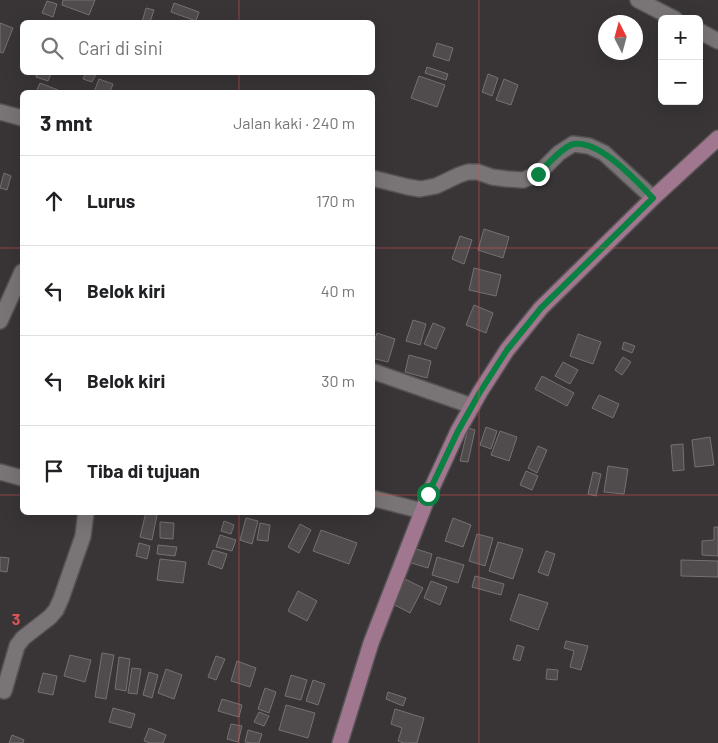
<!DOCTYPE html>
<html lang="id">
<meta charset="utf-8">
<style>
body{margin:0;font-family:Barlow,sans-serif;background:#f6f6f6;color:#202124}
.controls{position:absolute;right:15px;top:15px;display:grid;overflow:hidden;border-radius:8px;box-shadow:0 5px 20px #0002}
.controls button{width:45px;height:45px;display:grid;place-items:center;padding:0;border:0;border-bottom:1px solid #e0e0e0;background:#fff;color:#202124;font:25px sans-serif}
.compass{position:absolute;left:598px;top:15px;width:45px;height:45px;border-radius:50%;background:#fff;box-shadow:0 5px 20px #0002;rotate:354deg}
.stop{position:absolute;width:15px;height:15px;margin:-11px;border:4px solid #0b8043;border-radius:50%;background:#fff}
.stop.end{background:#0b8043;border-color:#fff;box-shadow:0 1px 5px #0008}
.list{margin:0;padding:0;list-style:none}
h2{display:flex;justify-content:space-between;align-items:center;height:65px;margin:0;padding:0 20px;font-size:21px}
h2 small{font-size:16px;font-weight:400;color:#757577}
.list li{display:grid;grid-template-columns:32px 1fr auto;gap:15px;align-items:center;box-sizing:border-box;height:90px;padding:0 20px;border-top:1px solid #e0e0e0}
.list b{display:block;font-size:19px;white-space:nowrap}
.list em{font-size:16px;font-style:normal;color:#757577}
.icon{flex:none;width:28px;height:28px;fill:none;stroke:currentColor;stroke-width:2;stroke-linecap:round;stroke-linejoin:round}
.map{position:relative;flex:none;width:718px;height:743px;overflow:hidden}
.search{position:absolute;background:#fff;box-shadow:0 5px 20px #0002;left:20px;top:20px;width:355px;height:55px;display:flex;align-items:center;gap:12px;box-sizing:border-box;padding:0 18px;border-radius:8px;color:#757577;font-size:19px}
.panel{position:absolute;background:#fff;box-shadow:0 5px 20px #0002;left:20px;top:90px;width:355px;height:425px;border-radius:8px}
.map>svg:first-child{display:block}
</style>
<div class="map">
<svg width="718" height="743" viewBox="0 0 718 743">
<rect width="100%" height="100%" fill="#393537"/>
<!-- building -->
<path fill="#504c4e" stroke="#757073" d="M 63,0 L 95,0 L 89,15 L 62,5 Z
M 47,1 L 57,4 L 53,17 L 42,13 Z
M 174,3 L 199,12 L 196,21 L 171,12 Z
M 146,8 L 154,10 L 150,22 L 142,22 Z
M 0,23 L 13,28 L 3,53 L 0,52 Z
M 437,43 L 453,48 L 449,61 L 433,56 Z
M 427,67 L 448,74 L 446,80 L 425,73 Z
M 37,72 L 46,72 L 51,74 L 48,81 L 36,77 Z
M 86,72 L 97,72 L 92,82 L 83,79 Z
M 488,74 L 498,78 L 492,96 L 482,92 Z
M 419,76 L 445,85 L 437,107 L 411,98 Z
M 99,79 L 113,84 L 110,92 L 94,92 Z
M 504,79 L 518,85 L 511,105 L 496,100 Z
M 40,83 L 58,90 L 57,92 L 36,92 Z
M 4,173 L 11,176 L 7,190 L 0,188 Z
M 484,229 L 509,237 L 503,258 L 478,250 Z
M 460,236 L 472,240 L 464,264 L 452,259 Z
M 474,268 L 501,275 L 496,296 L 469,290 Z
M 474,305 L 493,313 L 486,333 L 466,325 Z
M 413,320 L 426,324 L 420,345 L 406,341 Z
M 433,323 L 445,328 L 436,349 L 424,344 Z
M 377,333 L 395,339 L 388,362 L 372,358 L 372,348 Z
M 578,334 L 601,342 L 593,364 L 570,356 Z
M 624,342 L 635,346 L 632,353 L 622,349 Z
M 409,355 L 431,361 L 427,378 L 405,372 Z
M 623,357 L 631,362 L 622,375 L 615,370 Z
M 563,362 L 578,370 L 570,384 L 555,376 Z
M 542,376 L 574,393 L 567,406 L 535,389 Z
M 599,395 L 619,404 L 613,418 L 592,408 Z
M 486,427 L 497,431 L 491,449 L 480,445 Z
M 468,428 L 475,430 L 468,462 L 460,461 Z
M 500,431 L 517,437 L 509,461 L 491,455 Z
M 710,437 L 714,465 L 695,467 L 692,440 Z
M 683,444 L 684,470 L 673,471 L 671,445 Z
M 538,446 L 547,450 L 537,473 L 528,468 Z
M 608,466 L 628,469 L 624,494 L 604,492 Z
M 526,471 L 538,476 L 532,490 L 520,485 Z
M 593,472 L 601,474 L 596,496 L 588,494 Z
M 146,512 L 157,515 L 152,540 L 140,537 Z
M 246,518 L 258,521 L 252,544 L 240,540 Z
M 453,518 L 471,525 L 463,547 L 445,541 Z
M 224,521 L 234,525 L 231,534 L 221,531 Z
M 160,522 L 174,523 L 173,539 L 160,538 Z
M 260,523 L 270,525 L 268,541 L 257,540 Z
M 300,524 L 311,530 L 299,553 L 288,547 Z
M 714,527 L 718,527 L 718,556 L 702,555 L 702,541 L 714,540 Z
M 321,530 L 357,543 L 349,564 L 313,551 Z
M 477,534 L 493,538 L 485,566 L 469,561 Z
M 220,535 L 236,540 L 232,551 L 216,547 Z
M 498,542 L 523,549 L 513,579 L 489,571 Z
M 139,543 L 150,546 L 147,559 L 136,556 Z
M 158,545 L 177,547 L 175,556 L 157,554 Z
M 413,548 L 432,554 L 428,568 L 408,562 Z
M 213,550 L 227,554 L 222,569 L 208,564 Z
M 546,551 L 555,554 L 548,576 L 538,572 Z
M 0,557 L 9,558 L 7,572 L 0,571 Z
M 437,557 L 464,565 L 458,583 L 432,575 Z
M 160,559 L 186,562 L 183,583 L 157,580 Z
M 681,560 L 718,561 L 718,577 L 681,576 Z
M 475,576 L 504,584 L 501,595 L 472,587 Z
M 405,579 L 423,588 L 410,613 L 393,604 Z
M 431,581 L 447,587 L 440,605 L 424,598 Z
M 298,591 L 317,601 L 307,621 L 288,611 Z
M 519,594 L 548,603 L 538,630 L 510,620 Z
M 566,641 L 588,646 L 581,670 L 570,667 L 574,651 L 564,648 Z
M 517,645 L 524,647 L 520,661 L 513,659 Z
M 102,653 L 114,655 L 106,699 L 95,697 Z
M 70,655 L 91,660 L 85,682 L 64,676 Z
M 216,656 L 225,659 L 216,680 L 208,677 Z
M 119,657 L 130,659 L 126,691 L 115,689 Z
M 237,661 L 256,668 L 250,687 L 231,681 Z
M 132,668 L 141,669 L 137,694 L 128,693 Z
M 166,669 L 182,675 L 174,699 L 158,693 Z
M 547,669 L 558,670 L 557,680 L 546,679 Z
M 149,672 L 158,675 L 152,698 L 143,695 Z
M 43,673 L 57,676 L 53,695 L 38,692 Z
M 291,675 L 307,680 L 301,700 L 285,696 Z
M 313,680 L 325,684 L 318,705 L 306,701 Z
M 265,688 L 276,692 L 269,713 L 258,709 Z
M 388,692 L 406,698 L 403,706 L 386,699 Z
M 222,699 L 242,705 L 239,717 L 218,711 Z
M 286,705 L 315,713 L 308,738 L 279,730 Z
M 113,708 L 135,714 L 131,728 L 109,722 Z
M 395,709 L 424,718 L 417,743 L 404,743 L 398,741 L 402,728 L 391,724 Z
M 259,712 L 269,716 L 264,726 L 254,722 Z
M 231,724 L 242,726 L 238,742 L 227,739 Z
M 149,728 L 166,735 L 163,743 L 150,743 L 144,741 Z
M 248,730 L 262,734 L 259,743 L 251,743 L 245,742 Z
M 12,735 L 24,740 L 23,743 L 9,743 Z"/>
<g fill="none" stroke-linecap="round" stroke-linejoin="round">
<!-- minor casing -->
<g stroke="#555254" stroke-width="18">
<path id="minor" d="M 638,0 L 675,19
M 699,31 L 718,41
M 0,112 L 22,118
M 372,178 L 408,187 L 420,189 L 436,186 L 459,175 L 468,172 L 478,172 L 492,177 L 507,179 L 523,180 L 538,174 L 559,153 L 573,144 L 589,146 L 604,153 L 653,198
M 0,321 L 22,272
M 372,371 L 472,406
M 0,472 L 22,478
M 372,498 L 422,511
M 4,691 L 17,646 L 23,638 L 50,617 L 56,610 L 61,599 L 83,536 L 86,512"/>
</g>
<!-- major casing -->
<g stroke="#555254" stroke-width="18">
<path id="major" d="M 340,743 L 371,643 L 429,494 L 458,431 L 480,392 L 507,350 L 541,308 L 653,198 L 718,138"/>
</g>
<!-- minor -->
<use href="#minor" stroke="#797476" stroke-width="15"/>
<!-- major -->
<use href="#major" stroke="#a1768f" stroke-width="15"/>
</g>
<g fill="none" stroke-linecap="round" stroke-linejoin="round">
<!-- route -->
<path stroke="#0b8043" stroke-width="6" d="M 428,494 L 458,431 L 480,392 L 507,350 L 541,308 L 653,198 C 635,180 601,141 574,144 C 563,146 546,166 538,174"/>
</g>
<!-- grid -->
<path fill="none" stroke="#d85455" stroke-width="1" stroke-opacity="0.55" d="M 239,0 L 239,22M 479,0 L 479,743M 239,72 L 239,92M 0,248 L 22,248M 372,248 L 718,248M 0,495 L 22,495M 372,495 L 718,495M 239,512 L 239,743"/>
<g font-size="16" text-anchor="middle" font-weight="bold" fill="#d85455" stroke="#393537" stroke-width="4" stroke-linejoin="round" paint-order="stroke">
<text x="16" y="625">3</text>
</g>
</svg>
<div class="controls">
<button>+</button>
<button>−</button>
</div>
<svg class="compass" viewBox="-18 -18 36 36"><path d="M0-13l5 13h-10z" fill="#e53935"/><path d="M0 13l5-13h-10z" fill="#757577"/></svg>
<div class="stop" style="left:428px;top:494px"></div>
<div class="stop end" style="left:538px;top:174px"></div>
<div class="search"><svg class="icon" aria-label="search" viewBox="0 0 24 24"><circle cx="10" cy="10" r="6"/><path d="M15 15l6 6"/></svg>Cari di sini</div>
<section class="panel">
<h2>3 mnt<small>Jalan kaki · 240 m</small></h2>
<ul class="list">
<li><svg class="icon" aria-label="ahead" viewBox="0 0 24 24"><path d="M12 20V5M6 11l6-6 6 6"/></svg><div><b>Lurus</b></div><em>170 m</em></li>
<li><svg class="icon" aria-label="left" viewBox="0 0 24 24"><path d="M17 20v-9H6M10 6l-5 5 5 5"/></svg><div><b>Belok kiri</b></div><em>40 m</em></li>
<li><svg class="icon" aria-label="left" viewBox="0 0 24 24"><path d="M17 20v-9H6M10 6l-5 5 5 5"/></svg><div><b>Belok kiri</b></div><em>30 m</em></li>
<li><svg class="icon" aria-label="arrive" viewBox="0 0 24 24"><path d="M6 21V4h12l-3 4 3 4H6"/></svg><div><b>Tiba di tujuan</b></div></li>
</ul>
</section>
</div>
